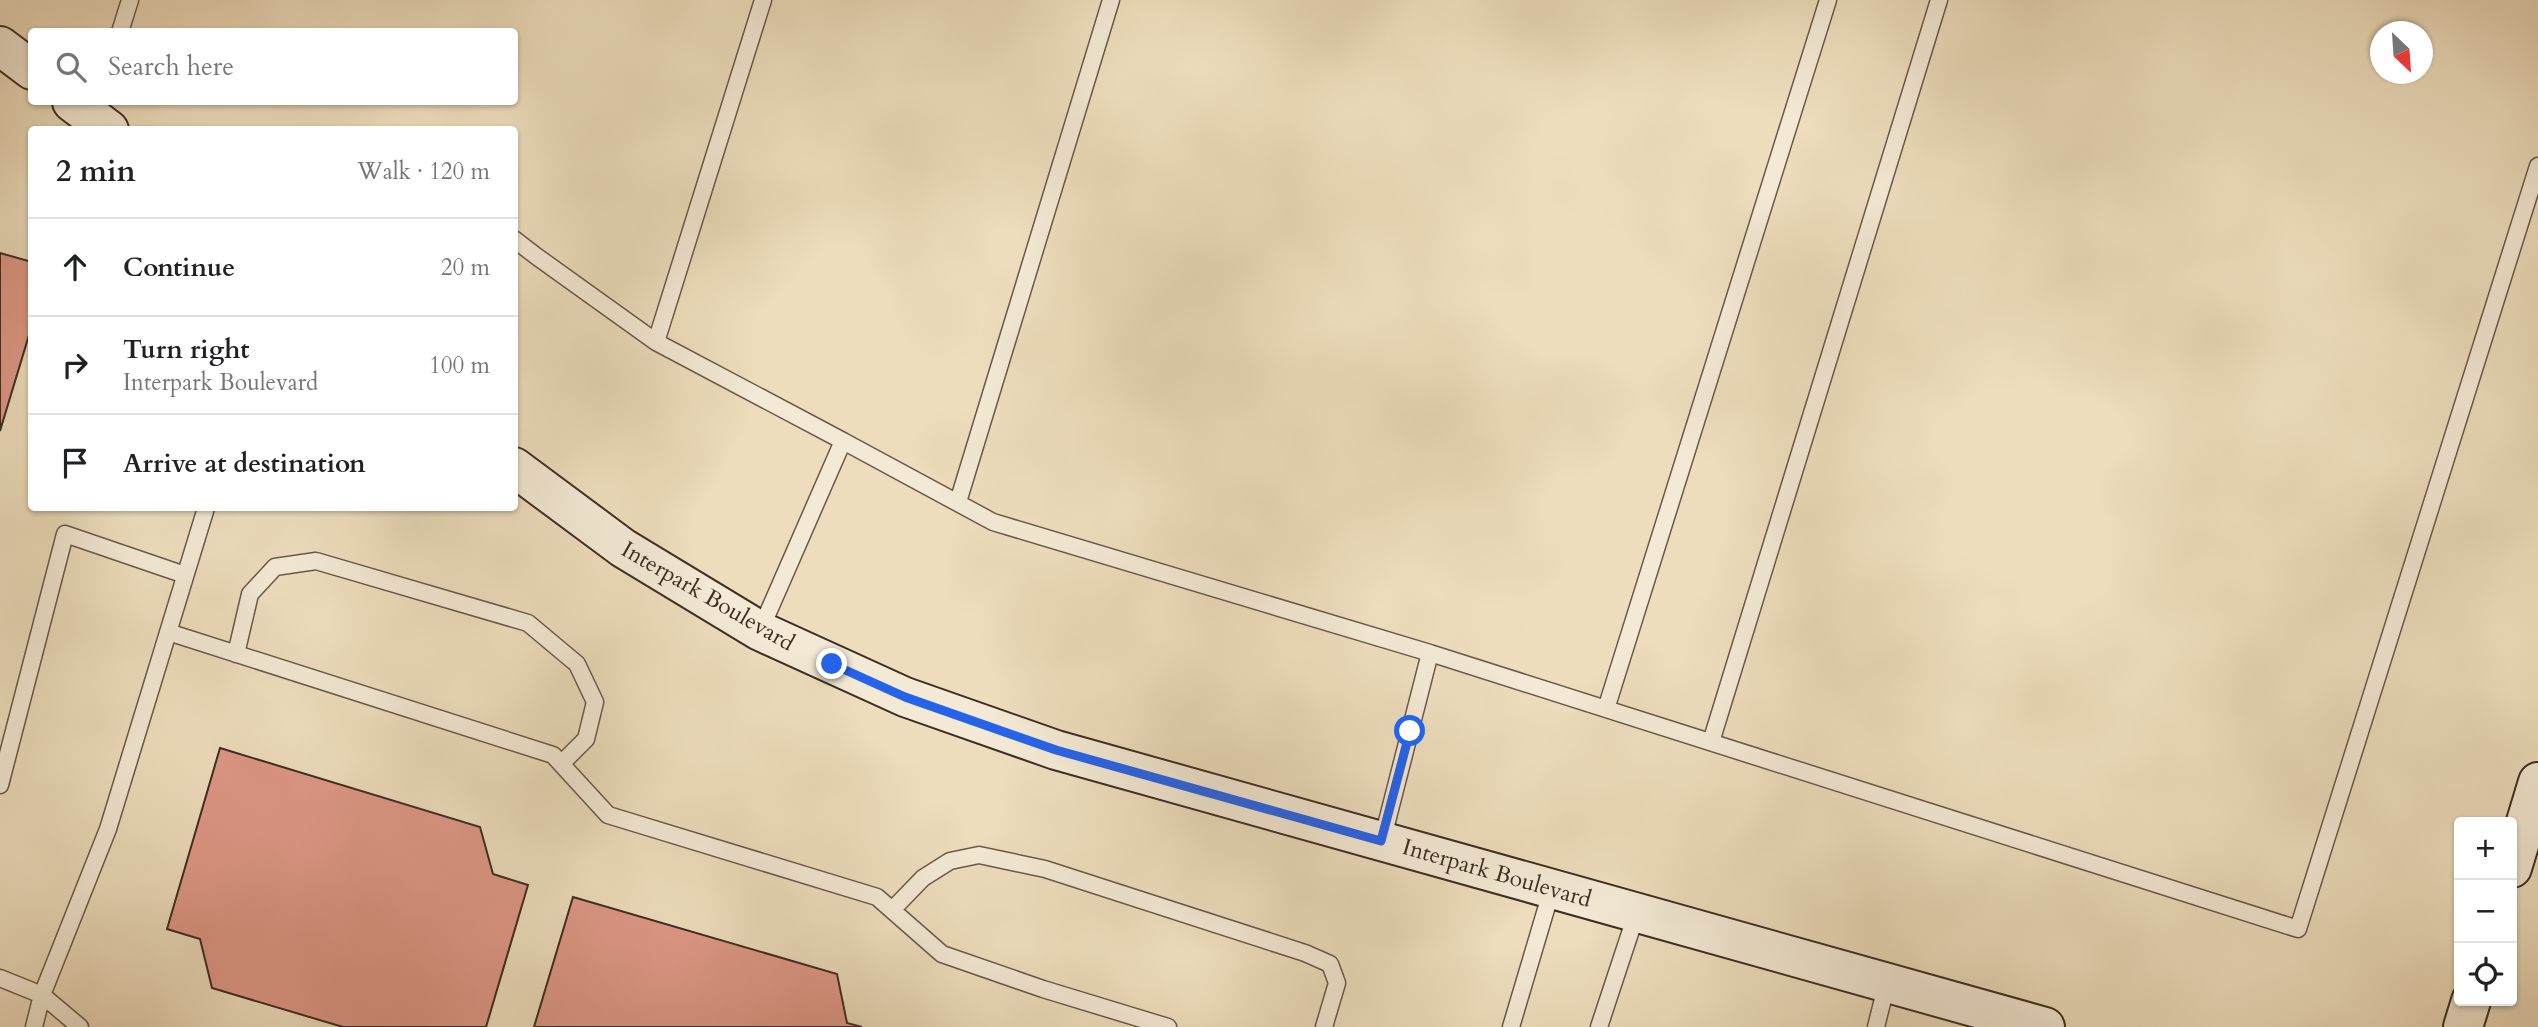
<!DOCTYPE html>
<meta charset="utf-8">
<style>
body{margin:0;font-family:Cardo,serif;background:#f2f2f2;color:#202124}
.controls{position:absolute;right:21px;bottom:21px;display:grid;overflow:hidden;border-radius:7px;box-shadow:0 2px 5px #0004}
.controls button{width:63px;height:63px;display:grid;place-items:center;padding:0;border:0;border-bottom:2px solid #e0e0e0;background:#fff;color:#202124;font:35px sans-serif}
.compass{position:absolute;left:2370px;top:21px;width:63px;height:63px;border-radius:50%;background:#fff;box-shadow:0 2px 5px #0004;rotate:155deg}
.stop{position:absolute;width:21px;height:21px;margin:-16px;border:5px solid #2563eb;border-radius:50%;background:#fff}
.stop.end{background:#2563eb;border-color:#fff;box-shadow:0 2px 7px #0008}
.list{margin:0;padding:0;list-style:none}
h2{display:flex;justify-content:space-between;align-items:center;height:91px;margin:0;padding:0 28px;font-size:30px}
h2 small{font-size:23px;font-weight:400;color:#757577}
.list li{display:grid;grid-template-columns:46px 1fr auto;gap:21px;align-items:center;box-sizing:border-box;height:98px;padding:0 28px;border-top:2px solid #e0e0e0}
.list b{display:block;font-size:26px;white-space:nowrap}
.list p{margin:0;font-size:23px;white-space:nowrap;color:#757577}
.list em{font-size:23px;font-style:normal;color:#757577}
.icon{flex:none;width:38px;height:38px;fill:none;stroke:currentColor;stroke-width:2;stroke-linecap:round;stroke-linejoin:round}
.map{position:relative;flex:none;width:2538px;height:1027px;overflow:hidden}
.search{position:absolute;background:#fff;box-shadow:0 2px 5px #0004;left:28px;top:28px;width:490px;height:77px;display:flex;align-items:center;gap:18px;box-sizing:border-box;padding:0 24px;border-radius:7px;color:#757577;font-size:26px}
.panel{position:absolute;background:#fff;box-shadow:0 2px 5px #0004;left:28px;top:126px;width:490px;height:385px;border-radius:7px}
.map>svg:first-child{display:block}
</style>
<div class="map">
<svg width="2538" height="1027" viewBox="0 0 2538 1027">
<rect width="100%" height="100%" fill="#edddbd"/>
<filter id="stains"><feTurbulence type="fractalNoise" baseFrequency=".00286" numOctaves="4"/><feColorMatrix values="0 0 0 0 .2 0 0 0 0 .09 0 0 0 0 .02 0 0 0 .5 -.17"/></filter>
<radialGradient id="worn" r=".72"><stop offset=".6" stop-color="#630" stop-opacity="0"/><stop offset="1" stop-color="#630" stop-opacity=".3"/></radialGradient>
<!-- building -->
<path fill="#de9887" stroke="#3d2d23" stroke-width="2" d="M 0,253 L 32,262 L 32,325 L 0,431 Z
M 220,748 L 480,827 L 493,874 L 528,885 L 486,1027 L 343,1027 L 212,988 L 200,939 L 167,929 Z
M 573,897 L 837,974 L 847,1023 L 862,1027 L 534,1027 Z"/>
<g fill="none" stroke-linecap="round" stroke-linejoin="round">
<!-- lane casing -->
<g stroke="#69594a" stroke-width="19">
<path id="lane" d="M 120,32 L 130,0
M 514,239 L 536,256 L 656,342 L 763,0
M 656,342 L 843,441 L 760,631
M 843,441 L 993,522 L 1430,653 L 1382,841
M 958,502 L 1111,0
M 168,632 L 553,755 L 608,815 L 877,897 L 942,954 L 1043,989 L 1168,1027
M 1430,653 L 2298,929 L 2538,166
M 236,654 L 250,594 L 275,567 L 316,561 L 528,623 L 577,664 L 595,702 L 586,739 L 562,763
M 1606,709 L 1828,0
M 1711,742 L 1939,0
M 0,785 L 65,534 L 185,575
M 892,910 L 923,878 L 950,861 L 979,855 L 1045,869 L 1305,953 L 1330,964 L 1337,983 L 1324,1027
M 0,978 L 42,995 L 80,1027
M 34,1027 L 42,995 L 108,829 L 206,508
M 1511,1027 L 1552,889
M 1599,1027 L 1637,912
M 1876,1027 L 1887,983"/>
</g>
<!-- secondary casing -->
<g stroke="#3d2d23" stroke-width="42">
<path id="secondary" d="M 0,46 L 32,70
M 72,102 L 109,130
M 514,467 L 623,548 L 760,631 L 905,697 L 1056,750 L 2045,1027
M 2512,868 L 2538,782
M 2463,1027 L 2471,1001"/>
</g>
<!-- lane -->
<use href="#lane" stroke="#f3e9d4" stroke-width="16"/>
<!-- secondary -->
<use href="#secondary" stroke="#f3e9d4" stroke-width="38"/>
</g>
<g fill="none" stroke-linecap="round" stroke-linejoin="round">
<!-- route -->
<path stroke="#2563eb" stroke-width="9" d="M 832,664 L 905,697 L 1056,750 L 1381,841 L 1410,731"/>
</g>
<g text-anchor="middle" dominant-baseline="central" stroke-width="5" stroke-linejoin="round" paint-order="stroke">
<!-- street labels -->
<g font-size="23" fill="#3d2d23" stroke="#f3e9d4">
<text transform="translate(708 596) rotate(30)">Interpark Boulevard</text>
<text transform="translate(1497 873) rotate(16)">Interpark Boulevard</text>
</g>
</g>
<rect width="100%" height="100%" filter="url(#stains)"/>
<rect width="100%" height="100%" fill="url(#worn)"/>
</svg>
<div class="controls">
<button>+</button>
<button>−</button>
<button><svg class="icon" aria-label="locate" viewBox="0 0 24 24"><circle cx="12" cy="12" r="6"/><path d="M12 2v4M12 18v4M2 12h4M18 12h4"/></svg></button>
</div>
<svg class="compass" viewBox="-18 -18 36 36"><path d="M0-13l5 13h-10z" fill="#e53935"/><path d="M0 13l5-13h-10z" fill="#757577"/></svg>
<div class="stop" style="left:1410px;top:731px"></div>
<div class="stop end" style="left:832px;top:664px"></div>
<div class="search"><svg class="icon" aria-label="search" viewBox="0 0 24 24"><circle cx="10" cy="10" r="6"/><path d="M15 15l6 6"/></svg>Search here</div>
<section class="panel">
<h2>2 min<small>Walk · 120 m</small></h2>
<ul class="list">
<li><svg class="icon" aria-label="ahead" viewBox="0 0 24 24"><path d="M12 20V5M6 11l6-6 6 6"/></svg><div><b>Continue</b></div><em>20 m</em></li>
<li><svg class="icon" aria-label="right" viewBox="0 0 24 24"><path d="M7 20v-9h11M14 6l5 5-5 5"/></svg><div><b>Turn right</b><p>Interpark Boulevard</p></div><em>100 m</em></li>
<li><svg class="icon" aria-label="arrive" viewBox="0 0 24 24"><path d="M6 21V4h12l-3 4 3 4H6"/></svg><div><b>Arrive at destination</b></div></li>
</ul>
</section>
</div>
